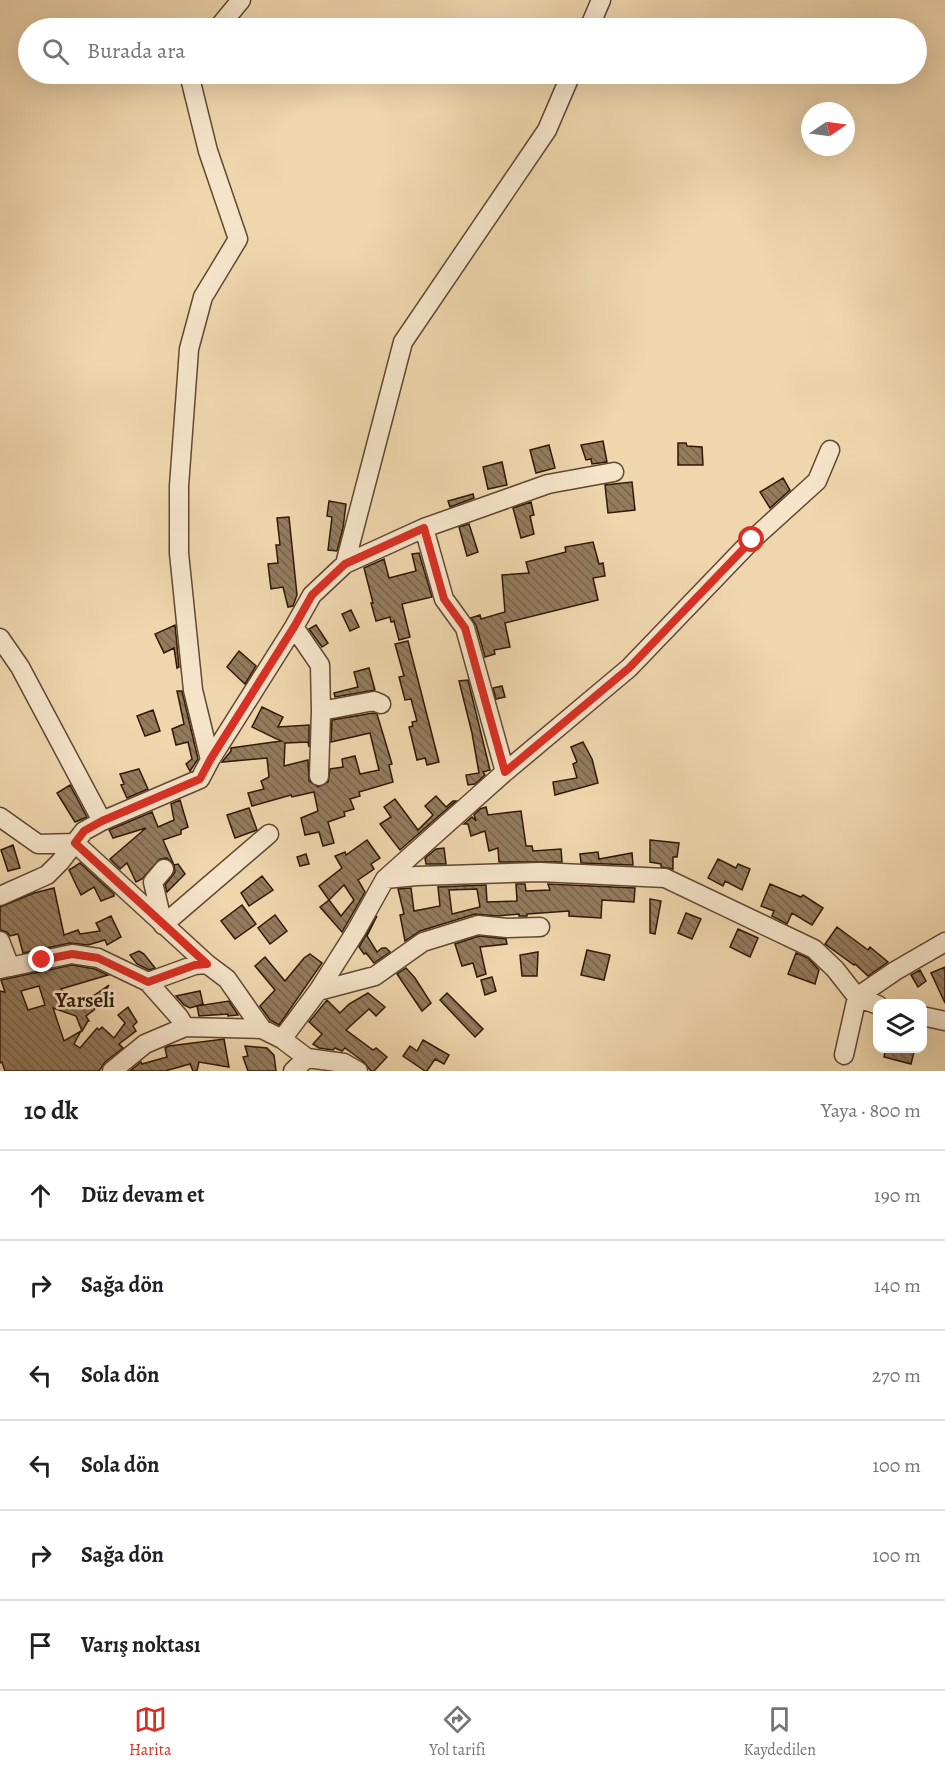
<!DOCTYPE html>
<html lang="tr">
<meta charset="utf-8">
<style>
body{margin:0;font-family:Alegreya,serif;background:#f6f6f6;color:#202124}
.controls{position:absolute;right:18px;bottom:18px;display:grid;overflow:hidden;border-radius:12px;box-shadow:0 6px 24px #0002}
.controls button{width:54px;height:54px;display:grid;place-items:center;padding:0;border:0;border-bottom:2px solid #e0e0e0;background:#fff;color:#202124;font:30px sans-serif}
.compass{position:absolute;left:801px;top:102px;width:54px;height:54px;border-radius:50%;background:#fff;box-shadow:0 6px 24px #0002;rotate:77deg}
.stop{position:absolute;width:18px;height:18px;margin:-14px;border:4px solid #d93025;border-radius:50%;background:#fff}
.stop.end{background:#d93025;border-color:#fff;box-shadow:0 2px 6px #0008}
.list{margin:0;padding:0;list-style:none}
h2{display:flex;justify-content:space-between;align-items:center;height:78px;margin:0;padding:0 24px;font-size:26px}
h2 small{font-size:20px;font-weight:400;color:#757577}
.list li{display:grid;grid-template-columns:39px 1fr auto;gap:18px;align-items:center;box-sizing:border-box;height:90px;padding:0 24px;border-top:2px solid #e0e0e0}
.list b{display:block;font-size:22px;white-space:nowrap}
.list em{font-size:20px;font-style:normal;color:#757577}
.icon{flex:none;width:33px;height:33px;fill:none;stroke:currentColor;stroke-width:2;stroke-linecap:round;stroke-linejoin:round}
.map{position:relative;flex:none;width:945px;height:1071px;overflow:hidden}
.search{position:absolute;background:#fff;box-shadow:0 6px 24px #0002;left:18px;right:18px;top:18px;height:66px;display:flex;align-items:center;gap:15px;box-sizing:border-box;padding:0 21px;border-radius:33px;color:#757577;font-size:22px}
.sheet{height:618px;background:#fff}
nav{display:flex;justify-content:space-around;align-items:center;box-sizing:border-box;height:84px;border-top:2px solid #e0e0e0;background:#fff;font-size:16px;color:#757577}
nav a{display:grid;justify-items:center;gap:3px}
nav .on{color:#d93025}
.map>svg:first-child{display:block}
</style>
<div class="map">
<svg width="945" height="1071" viewBox="0 0 945 1071">
<defs>
<pattern id="building-back-hatch" width="6" height="6" patternUnits="userSpaceOnUse" patternTransform="scale(1.5)"><rect width="6" height="6" fill="#947b5e"/><path d="M-1 5l2 2M0 0l6 6M5-1l2 2" fill="none" stroke="#79644c"/></pattern>
</defs>
<rect width="100%" height="100%" fill="#efd6ad"/>
<filter id="stains"><feTurbulence type="fractalNoise" baseFrequency=".00333" numOctaves="4"/><feColorMatrix values="0 0 0 0 .2 0 0 0 0 .09 0 0 0 0 .02 0 0 0 .5 -.17"/></filter>
<radialGradient id="worn" r=".72"><stop offset=".6" stop-color="#630" stop-opacity="0"/><stop offset="1" stop-color="#630" stop-opacity=".3"/></radialGradient>
<!-- building -->
<path fill="url(#building-back-hatch)" stroke="#311908" stroke-width="1.5" fill-rule="evenodd" d="M 603,441 L 607,462 L 592,464 L 591,459 L 586,460 L 581,445 Z
M 678,443 L 686,443 L 687,446 L 702,447 L 703,465 L 678,465 Z
M 549,445 L 555,468 L 536,473 L 530,450 Z
M 502,462 L 507,485 L 488,489 L 483,467 Z
M 783,478 L 790,490 L 770,508 L 760,492 Z
M 632,482 L 635,510 L 608,513 L 605,485 Z
M 473,494 L 474,498 L 450,507 L 448,501 Z
M 329,501 L 346,504 L 343,528 L 337,551 L 328,550 L 332,517 L 327,516 Z
M 531,502 L 534,515 L 530,516 L 534,534 L 521,538 L 513,508 Z
M 289,517 L 297,595 L 293,606 L 288,607 L 283,587 L 271,589 L 268,564 L 278,563 L 276,545 L 280,545 L 277,518 Z
M 469,524 L 478,552 L 467,556 L 459,527 Z
M 593,542 L 599,564 L 603,563 L 605,576 L 593,578 L 598,600 L 505,623 L 510,647 L 494,650 L 495,654 L 485,657 L 476,625 L 471,618 L 480,615 L 481,619 L 505,612 L 502,575 L 529,573 L 526,562 L 566,552 L 565,547 Z
M 419,553 L 432,597 L 402,604 L 410,637 L 399,640 L 394,621 L 391,622 L 390,617 L 376,621 L 371,603 L 373,603 L 364,568 L 384,559 L 389,578 L 416,571 L 412,554 Z
M 351,610 L 359,627 L 350,631 L 342,614 Z
M 175,625 L 179,667 L 177,668 L 174,648 L 164,653 L 155,634 Z
M 316,625 L 328,643 L 322,647 L 309,629 Z
M 408,641 L 439,762 L 427,765 L 425,758 L 417,760 L 409,727 L 413,726 L 412,722 L 417,721 L 411,699 L 405,700 L 399,677 L 404,676 L 395,644 Z
M 239,651 L 256,666 L 245,684 L 227,667 Z
M 369,668 L 375,690 L 335,697 L 334,693 L 358,687 L 354,672 Z
M 468,680 L 490,770 L 483,772 L 485,775 L 475,784 L 468,785 L 466,775 L 479,773 L 472,733 L 459,681 Z
M 502,686 L 505,697 L 496,699 L 493,688 Z
M 177,691 L 182,691 L 198,759 L 190,771 L 186,764 L 192,759 L 188,742 L 176,745 L 172,729 L 184,724 Z
M 262,707 L 283,717 L 278,727 L 309,725 L 309,747 L 308,742 L 285,743 L 284,766 L 308,760 L 309,781 L 318,787 L 328,782 L 330,769 L 343,767 L 342,759 L 355,756 L 360,774 L 379,770 L 370,733 L 331,742 L 332,720 L 373,713 L 377,714 L 392,764 L 389,765 L 393,782 L 359,792 L 360,796 L 350,799 L 354,809 L 344,812 L 345,816 L 328,822 L 334,843 L 323,846 L 319,832 L 305,835 L 301,818 L 318,811 L 314,792 L 292,797 L 291,795 L 252,806 L 248,793 L 264,789 L 261,781 L 269,777 L 267,758 L 222,762 L 231,751 L 231,748 L 281,741 L 252,727 Z
M 153,710 L 160,731 L 145,736 L 137,716 Z
M 583,742 L 592,759 L 598,783 L 555,795 L 553,782 L 577,778 L 573,764 L 577,762 L 571,747 Z
M 139,769 L 148,789 L 127,798 L 121,785 L 124,784 L 120,774 Z
M 70,785 L 87,817 L 75,822 L 57,793 Z
M 436,796 L 446,807 L 453,801 L 456,801 L 400,850 L 380,824 L 391,817 L 384,807 L 395,799 L 418,830 L 433,815 L 425,806 Z
M 180,800 L 188,827 L 181,830 L 181,834 L 163,840 L 174,865 L 167,858 L 160,859 L 142,879 L 136,882 L 127,863 L 120,869 L 110,859 L 146,828 L 113,838 L 109,830 L 152,812 L 158,827 L 174,820 L 171,804 Z
M 486,807 L 488,815 L 521,811 L 526,846 L 532,846 L 533,851 L 561,849 L 562,862 L 499,862 L 498,848 L 489,851 L 485,831 L 471,836 L 468,824 L 464,824 L 472,817 L 476,821 L 474,815 L 480,809 Z
M 249,808 L 257,830 L 235,838 L 227,815 Z
M 367,840 L 380,858 L 371,864 L 374,869 L 358,880 L 365,892 L 342,932 L 320,907 L 329,900 L 319,886 L 342,868 L 335,856 L 345,852 L 346,855 ZM 344,885 L 354,900 L 341,916 L 329,900 Z
M 650,840 L 679,843 L 677,857 L 673,857 L 673,869 L 661,867 L 661,864 L 650,862 Z
M 13,845 L 20,868 L 8,871 L 1,850 Z
M 444,848 L 446,864 L 426,864 L 425,858 L 436,849 Z
M 598,852 L 599,859 L 632,853 L 633,865 L 581,863 L 580,854 Z
M 306,854 L 309,864 L 300,866 L 297,857 Z
M 718,859 L 736,868 L 738,864 L 750,869 L 742,890 L 725,881 L 723,886 L 708,878 Z
M 80,863 L 114,894 L 114,896 L 101,901 L 94,887 L 81,895 L 69,870 Z
M 178,864 L 185,874 L 167,892 L 165,885 L 175,872 L 174,865 Z
M 262,876 L 273,890 L 249,906 L 241,893 Z
M 516,884 L 525,884 L 526,891 L 550,890 L 548,884 L 635,888 L 634,902 L 602,900 L 601,918 L 569,916 L 569,911 L 527,914 L 527,916 L 519,916 L 519,914 L 497,916 L 475,914 L 420,931 L 405,941 L 400,915 L 404,914 L 398,889 L 411,888 L 414,911 L 440,906 L 438,887 L 486,885 L 487,902 L 517,901 ZM 477,889 L 480,907 L 452,914 L 449,890 Z
M 770,884 L 801,897 L 803,895 L 823,908 L 812,925 L 792,913 L 787,924 L 772,916 L 774,911 L 761,906 Z
M 54,888 L 64,935 L 78,930 L 80,934 L 100,931 L 96,923 L 111,916 L 121,937 L 107,945 L 105,940 L 88,945 L 70,943 L 23,953 L 18,934 L 10,936 L 7,932 L 0,930 L 0,907 L 34,893 Z
M 650,899 L 661,901 L 655,934 L 650,933 Z
M 242,905 L 256,924 L 235,939 L 221,921 Z
M 686,913 L 701,919 L 692,939 L 678,933 Z
M 275,915 L 287,931 L 270,944 L 258,928 Z
M 377,916 L 367,936 L 377,952 L 382,948 L 386,948 L 390,952 L 374,963 L 366,953 L 364,954 L 359,947 Z
M 837,927 L 868,950 L 870,947 L 888,962 L 868,976 L 855,964 L 854,965 L 825,944 Z
M 738,929 L 758,938 L 750,957 L 730,947 Z
M 479,936 L 506,939 L 507,944 L 480,947 L 486,974 L 477,977 L 473,963 L 462,966 L 455,944 Z
M 587,950 L 610,955 L 604,980 L 581,975 Z
M 139,951 L 144,954 L 155,968 L 149,970 L 137,964 L 130,955 Z
M 538,952 L 537,976 L 522,976 L 520,955 Z
M 796,953 L 808,958 L 819,970 L 815,984 L 788,974 Z
M 310,954 L 322,963 L 279,1025 L 270,1020 L 260,1006 L 275,990 L 255,966 L 265,957 L 285,981 L 304,958 Z
M 72,965 L 95,969 L 108,975 L 61,989 L 77,1007 L 109,985 L 94,1010 L 86,1016 L 89,1021 L 88,1021 L 82,1031 L 76,1016 L 53,1008 L 64,1041 L 81,1031 L 74,1044 L 80,1048 L 97,1028 L 99,1030 L 102,1027 L 114,1038 L 125,1023 L 118,1015 L 128,1007 L 137,1022 L 133,1026 L 136,1031 L 119,1044 L 123,1048 L 105,1062 L 99,1071 L 5,1071 L 2,1062 L 0,1063 L 0,991 L 5,992 L 1,980 ZM 39,986 L 45,1005 L 28,1010 L 21,991 Z
M 945,967 L 945,1003 L 931,973 Z
M 406,968 L 415,978 L 431,1003 L 422,1011 L 397,974 Z
M 920,970 L 926,981 L 918,987 L 911,975 Z
M 492,977 L 496,991 L 485,995 L 481,980 Z
M 200,991 L 203,1004 L 190,1008 L 184,1005 L 176,996 Z
M 368,993 L 385,1007 L 376,1016 L 369,1009 L 346,1030 L 373,1050 L 376,1048 L 387,1057 L 374,1071 L 371,1071 L 364,1062 L 345,1048 L 342,1051 L 335,1048 L 333,1050 L 319,1048 L 313,1044 L 322,1034 L 309,1022 L 327,1000 L 340,1013 L 349,1004 Z
M 447,993 L 483,1029 L 475,1037 L 440,1000 Z
M 229,1001 L 238,1015 L 228,1016 L 228,1014 L 199,1016 L 197,1006 Z
M 224,1039 L 229,1067 L 199,1062 L 197,1071 L 193,1071 L 190,1064 L 165,1071 L 130,1071 L 141,1062 L 142,1064 L 167,1057 L 165,1048 L 169,1046 Z
M 423,1040 L 449,1055 L 444,1064 L 435,1059 L 427,1071 L 425,1071 L 403,1056 L 410,1046 L 417,1051 Z
M 245,1046 L 267,1048 L 274,1055 L 276,1071 L 248,1071 L 243,1057 L 248,1056 Z
M 886,1048 L 915,1048 L 911,1064 L 884,1057 Z"/>
<g fill="none" stroke-linecap="round" stroke-linejoin="round">
<!-- minor casing -->
<g stroke="#604831" stroke-width="21">
<path id="minor" d="M 218,28 L 241,0
M 589,28 L 601,0
M 189,74 L 208,151 L 238,239 L 203,297 L 189,349 L 179,486 L 179,553 L 193,690 L 210,760
M 424,528 L 444,599 L 465,628 L 505,772
M 345,564 L 403,342 L 547,130 L 571,74
M 294,627 L 320,665 L 321,711 L 319,776
M 0,638 L 20,667 L 102,821
M 321,711 L 374,701 L 381,704
M 0,817 L 38,844 L 75,843 L 207,964 L 227,979 L 262,1029
M 385,879 L 417,876 L 540,872 L 665,878 L 814,949 L 835,969 L 857,997 L 878,1005
M 0,896 L 47,875 L 60,862 L 84,831 L 102,821 L 200,779 L 210,760 L 294,627 L 312,595 L 345,564 L 424,528 L 548,484 L 614,472
M 163,925 L 269,834
M 163,925 L 153,882 L 164,869
M 0,941 L 10,967
M 0,969 L 72,954 L 98,958 L 148,982 L 179,1017 L 185,1027
M 148,982 L 195,965 L 207,964
M 318,991 L 375,976 L 423,942 L 478,925 L 507,928 L 540,927
M 922,1016 L 945,1021
M 282,1039 L 318,991 L 356,931 L 385,879 L 505,772 L 629,668 L 752,540 L 817,481 L 830,450
M 844,1055 L 857,997 L 895,971 L 945,942
M 112,1071 L 145,1044 L 185,1027 L 262,1029 L 282,1039 L 307,1058 L 344,1063 L 358,1071
M 293,1071 L 307,1058"/>
</g>
<!-- minor -->
<use href="#minor" stroke="#f5e4ca" stroke-width="18"/>
</g>
<g fill="none" stroke-linecap="round" stroke-linejoin="round">
<!-- route -->
<path stroke="#d93025" stroke-width="8" d="M 42,960 L 72,954 L 98,958 L 148,982 L 195,965 L 207,964 L 75,843 L 84,831 L 102,821 L 200,779 L 210,760 L 294,627 L 312,595 L 345,564 L 424,528 L 444,599 L 465,628 L 505,772 L 629,668 L 752,540"/>
</g>
<g text-anchor="middle" dominant-baseline="central" stroke-width="5" stroke-linejoin="round" paint-order="stroke">
<!-- quarter labels -->
<g font-size="21" font-weight="bold" fill="#311908" stroke="#f5e4ca">
<text x="85" y="1000">Yarseli</text>
</g>
</g>
<rect width="100%" height="100%" filter="url(#stains)"/>
<rect width="100%" height="100%" fill="url(#worn)"/>
</svg>
<div class="controls">
<button><svg class="icon" aria-label="layers" viewBox="0 0 24 24"><path d="M12 4l9 5-9 5-9-5zM3 14l9 5 9-5"/></svg></button>
</div>
<svg class="compass" viewBox="-18 -18 36 36"><path d="M0-13l5 13h-10z" fill="#e53935"/><path d="M0 13l5-13h-10z" fill="#757577"/></svg>
<div class="stop" style="left:752px;top:540px"></div>
<div class="stop end" style="left:42px;top:960px"></div>
<div class="search"><svg class="icon" aria-label="search" viewBox="0 0 24 24"><circle cx="10" cy="10" r="6"/><path d="M15 15l6 6"/></svg>Burada ara</div>
</div>
<section class="sheet">
<h2>10 dk<small>Yaya · 800 m</small></h2>
<ul class="list">
<li><svg class="icon" aria-label="ahead" viewBox="0 0 24 24"><path d="M12 20V5M6 11l6-6 6 6"/></svg><div><b>Düz devam et</b></div><em>190 m</em></li>
<li><svg class="icon" aria-label="right" viewBox="0 0 24 24"><path d="M7 20v-9h11M14 6l5 5-5 5"/></svg><div><b>Sağa dön</b></div><em>140 m</em></li>
<li><svg class="icon" aria-label="left" viewBox="0 0 24 24"><path d="M17 20v-9H6M10 6l-5 5 5 5"/></svg><div><b>Sola dön</b></div><em>270 m</em></li>
<li><svg class="icon" aria-label="left" viewBox="0 0 24 24"><path d="M17 20v-9H6M10 6l-5 5 5 5"/></svg><div><b>Sola dön</b></div><em>100 m</em></li>
<li><svg class="icon" aria-label="right" viewBox="0 0 24 24"><path d="M7 20v-9h11M14 6l5 5-5 5"/></svg><div><b>Sağa dön</b></div><em>100 m</em></li>
<li><svg class="icon" aria-label="arrive" viewBox="0 0 24 24"><path d="M6 21V4h12l-3 4 3 4H6"/></svg><div><b>Varış noktası</b></div></li>
</ul>
</section>
<nav>
<a class="on"><svg class="icon" aria-label="map" viewBox="0 0 24 24"><path d="M3 6l6-2 6 2 6-2v14l-6 2-6-2-6 2zM9 4v14M15 6v14"/></svg>Harita</a>
<a><svg class="icon" aria-label="directions" viewBox="0 0 24 24"><path d="M12 3l9 9-9 9-9-9zM9 14v-3h6M13 9l2 2-2 2"/></svg>Yol tarifi</a>
<a><svg class="icon" aria-label="saved" viewBox="0 0 24 24"><path d="M7 4h10v16l-5-4-5 4z"/></svg>Kaydedilen</a>
</nav>
